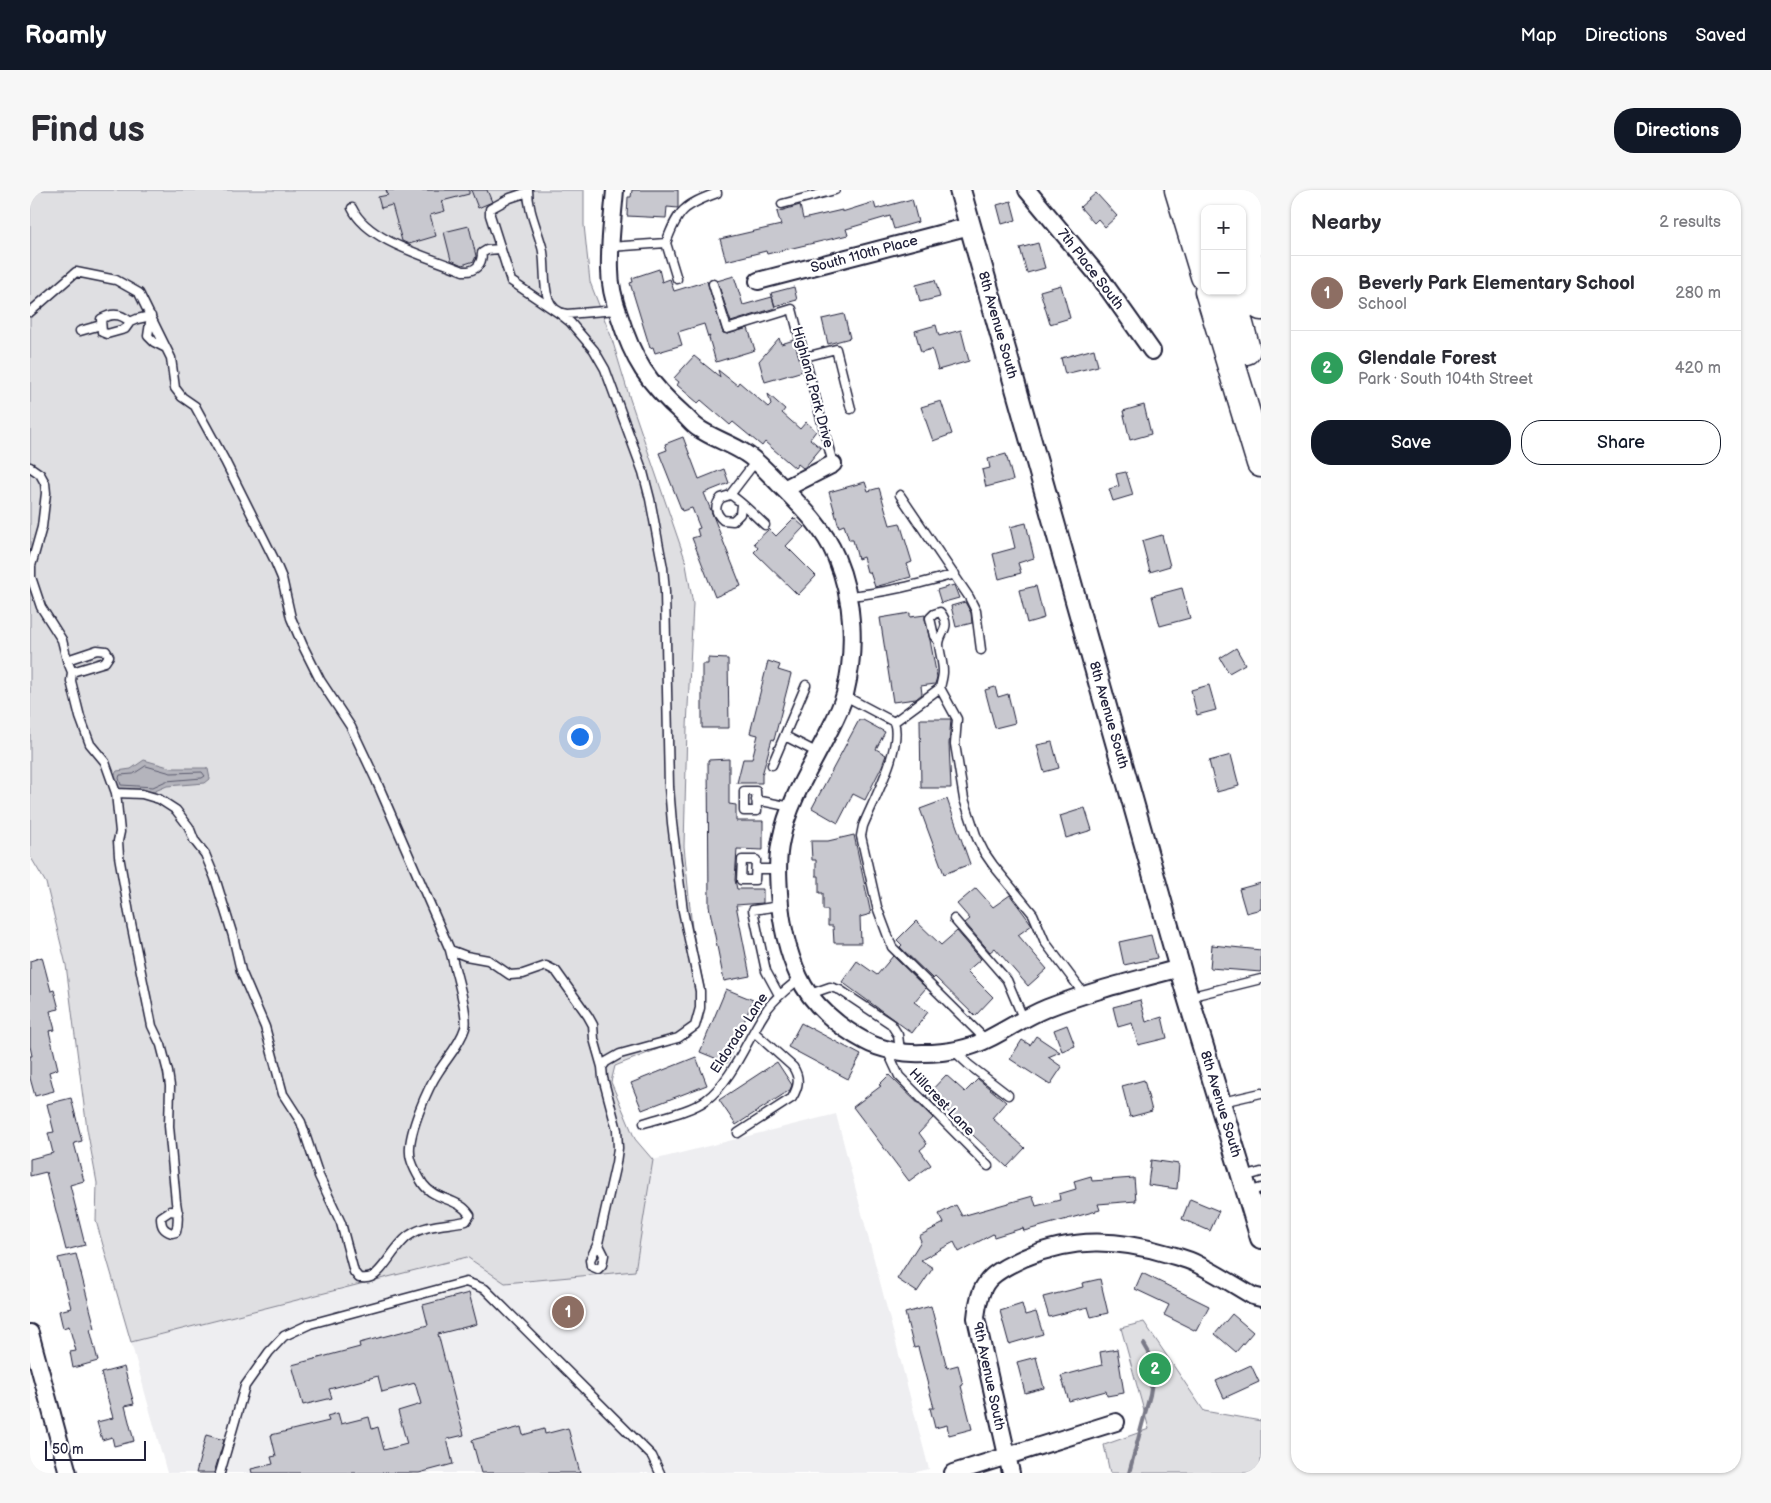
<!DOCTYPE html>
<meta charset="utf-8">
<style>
body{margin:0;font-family:"Balsamiq Sans",sans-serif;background:#f7f7f7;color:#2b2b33}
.controls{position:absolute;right:15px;top:15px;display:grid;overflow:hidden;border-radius:10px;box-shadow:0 1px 4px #0004}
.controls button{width:45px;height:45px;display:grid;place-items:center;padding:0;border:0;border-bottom:1px solid #e1e1e2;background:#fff;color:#2b2b33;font:25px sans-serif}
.scale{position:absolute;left:15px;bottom:12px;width:101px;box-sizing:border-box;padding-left:5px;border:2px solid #22223b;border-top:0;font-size:14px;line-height:18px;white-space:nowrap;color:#22223b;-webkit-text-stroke:4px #fff;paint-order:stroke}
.you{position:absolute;left:549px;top:546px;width:18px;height:18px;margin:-12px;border:4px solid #fff;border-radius:50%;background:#1a73e8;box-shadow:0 0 0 8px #1a73e833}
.badge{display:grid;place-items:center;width:32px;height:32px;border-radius:50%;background:#111827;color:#fff;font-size:16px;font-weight:700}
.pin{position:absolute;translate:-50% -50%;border:2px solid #fff;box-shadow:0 1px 5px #0006}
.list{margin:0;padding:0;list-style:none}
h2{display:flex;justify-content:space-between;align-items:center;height:65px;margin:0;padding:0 20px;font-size:21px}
h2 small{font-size:16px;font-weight:400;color:#7c7c81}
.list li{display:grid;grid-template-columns:32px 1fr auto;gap:15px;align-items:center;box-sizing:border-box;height:75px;padding:0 20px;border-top:1px solid #e1e1e2}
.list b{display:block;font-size:19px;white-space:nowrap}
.list p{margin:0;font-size:16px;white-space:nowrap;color:#7c7c81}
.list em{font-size:16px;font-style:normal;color:#7c7c81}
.actions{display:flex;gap:10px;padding:15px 20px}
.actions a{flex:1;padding:11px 0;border:1px solid #111827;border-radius:20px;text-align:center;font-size:18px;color:#111827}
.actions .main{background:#111827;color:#fff}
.map{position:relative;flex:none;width:1231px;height:1283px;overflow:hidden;border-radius:20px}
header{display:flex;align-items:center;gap:30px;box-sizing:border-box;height:70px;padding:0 25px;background:#111827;color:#fff}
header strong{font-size:24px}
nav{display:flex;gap:28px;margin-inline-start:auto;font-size:18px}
.intro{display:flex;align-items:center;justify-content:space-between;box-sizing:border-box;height:120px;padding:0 30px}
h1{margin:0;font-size:35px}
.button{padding:12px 22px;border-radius:20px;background:#111827;color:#fff;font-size:18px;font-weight:700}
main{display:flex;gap:30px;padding:0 30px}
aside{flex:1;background:#fff;border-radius:20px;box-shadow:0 1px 4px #0004}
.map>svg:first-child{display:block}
</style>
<header>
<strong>Roamly</strong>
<nav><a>Map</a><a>Directions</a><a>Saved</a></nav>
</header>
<div class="intro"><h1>Find us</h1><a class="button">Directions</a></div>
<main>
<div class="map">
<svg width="1231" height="1283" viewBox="0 0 1231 1283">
<rect width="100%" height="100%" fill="#fff"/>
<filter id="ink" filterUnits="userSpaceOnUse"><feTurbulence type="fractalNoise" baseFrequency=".02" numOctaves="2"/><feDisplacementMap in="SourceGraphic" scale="10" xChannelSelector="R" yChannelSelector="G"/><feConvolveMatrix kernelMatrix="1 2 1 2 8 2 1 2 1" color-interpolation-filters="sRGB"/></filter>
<g filter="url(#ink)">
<!-- built -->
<path fill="#eeeef1" d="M 806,924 L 899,1279 L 882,1283 L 137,1283 L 101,1152 L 437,1067 L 475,1093 L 605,1081 L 623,970 Z"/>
<!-- green -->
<path fill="#dfdfe2" stroke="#80808e" d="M 0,0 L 554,0 L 554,35 L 560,92 L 581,146 L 600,209 L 655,369 L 663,414 L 657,537 L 654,656 L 662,738 L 674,796 L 673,829 L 661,846 L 585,876 L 581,892 L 605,949 L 623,970 L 605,1081 L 475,1093 L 437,1067 L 101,1152 L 66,1031 L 67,993 L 57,939 L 36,775 L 16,693 L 0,666 Z
M 1114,1132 L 1174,1221 L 1231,1231 L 1231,1283 L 1080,1283 L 1074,1255 L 1119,1239 L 1091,1138 Z"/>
<!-- water -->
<path fill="#b4b4bc" stroke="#7a7a88" d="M 114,570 L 142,578 L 176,578 L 178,579 L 180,589 L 175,593 L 137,596 L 123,602 L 91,601 L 88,599 L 83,587 L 87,581 L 101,579 Z"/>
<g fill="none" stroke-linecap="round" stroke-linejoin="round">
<!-- shore -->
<path stroke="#5c5c6f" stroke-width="1" d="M 116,576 L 141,583 L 172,582 L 175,586 L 172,588 L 136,591 L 123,597 L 91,595 L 89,588 L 90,585 L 103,584 Z"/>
<!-- stream -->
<path stroke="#7a7a88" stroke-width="4" d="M 1099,1283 L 1120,1205 L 1125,1173 L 1114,1154"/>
</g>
<!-- building -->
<path fill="#c8c8cf" stroke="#22223b" d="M 356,0 L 439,0 L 439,4 L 412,11 L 415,21 L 400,25 L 406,46 L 379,54 L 372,51 L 362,15 L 351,18 L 348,7 L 358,5 Z
M 441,0 L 457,0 L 462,12 L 448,18 Z
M 602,0 L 648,0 L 648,18 L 637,17 L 636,28 L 597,26 L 598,7 L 601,7 Z
M 1066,3 L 1087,26 L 1075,37 L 1068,29 L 1064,33 L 1050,17 Z
M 882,9 L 888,32 L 864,39 L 860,26 L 816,39 L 818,45 L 737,64 L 736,61 L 696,71 L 690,49 L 751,35 L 747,22 L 770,15 L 773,29 L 812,20 L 812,22 L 844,12 L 846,19 Z
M 981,11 L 986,30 L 972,34 L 967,15 Z
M 439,36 L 446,66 L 444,71 L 432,75 L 421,70 L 414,42 Z
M 1008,53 L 1015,78 L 997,83 L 990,58 Z
M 629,79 L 632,92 L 640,89 L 644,101 L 677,91 L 693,143 L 698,144 L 718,138 L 725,160 L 686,172 L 679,148 L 680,146 L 678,147 L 674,134 L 648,142 L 652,155 L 625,163 L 623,157 L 620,158 L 600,93 L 603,92 L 602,88 Z
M 704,86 L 713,115 L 742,107 L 745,118 L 701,132 L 687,91 Z
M 905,90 L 910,107 L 890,112 L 886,95 Z
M 1031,95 L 1040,128 L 1020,134 L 1010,101 Z
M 764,97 L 767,110 L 745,116 L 741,103 Z
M 814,124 L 820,148 L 798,154 L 792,129 Z
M 906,135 L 909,146 L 931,140 L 939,171 L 908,180 L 902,159 L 891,162 L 885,141 Z
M 749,148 L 751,154 L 764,150 L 773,181 L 735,192 L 729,171 Z
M 1064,159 L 1068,176 L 1035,184 L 1031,168 Z
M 664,166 L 690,187 L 688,180 L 707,195 L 709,192 L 738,217 L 741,214 L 738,204 L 755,219 L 752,223 L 770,239 L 776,232 L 786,241 L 780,249 L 791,258 L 775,277 L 773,278 L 768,274 L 765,278 L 735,252 L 732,256 L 703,232 L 700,235 L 671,210 L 668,213 L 647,195 L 649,192 L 644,188 Z
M 911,211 L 922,244 L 903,251 L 891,217 Z
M 1114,215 L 1121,244 L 1100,250 L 1093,221 Z
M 653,247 L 669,289 L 694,279 L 699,293 L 674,303 L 711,396 L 685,407 L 662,348 L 669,346 L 667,339 L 670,338 L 662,318 L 652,321 L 629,263 L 637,260 L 635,254 Z
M 976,264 L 983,290 L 956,297 L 952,280 L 960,278 L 958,269 Z
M 1096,282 L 1103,305 L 1083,311 L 1079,299 L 1089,296 L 1086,284 Z
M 835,292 L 838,301 L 849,298 L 860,335 L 870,333 L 882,372 L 877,374 L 881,387 L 845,397 L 840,382 L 837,382 L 833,367 L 828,369 L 823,350 L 819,350 L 814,335 L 809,337 L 799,302 Z
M 764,328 L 774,337 L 756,356 L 786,386 L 768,405 L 724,362 L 728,358 L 724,353 L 739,339 L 746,346 Z
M 996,333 L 1004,368 L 988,373 L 991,383 L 969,389 L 963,364 L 985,358 L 980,337 Z
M 1132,345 L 1140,376 L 1120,382 L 1112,351 Z
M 924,395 L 929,408 L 911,413 L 907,400 Z
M 1006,396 L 1014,428 L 997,433 L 989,400 Z
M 1152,398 L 1160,428 L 1130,436 L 1122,406 Z
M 935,412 L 941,423 L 942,433 L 926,437 L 921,416 Z
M 880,423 L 880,427 L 895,425 L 895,429 L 900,450 L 907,487 L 905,494 L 891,496 L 892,504 L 886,509 L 863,512 L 850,428 Z
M 1206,458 L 1215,474 L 1199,483 L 1190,468 Z
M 678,468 L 698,469 L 699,538 L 672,538 L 672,474 L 678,474 Z
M 738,471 L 750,475 L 748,480 L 761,484 L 744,550 L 742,549 L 732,585 L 732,593 L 707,593 L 713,569 L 722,569 L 728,545 L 720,543 Z
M 1179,495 L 1186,520 L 1167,525 L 1161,500 Z
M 965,497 L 968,507 L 978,504 L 985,533 L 965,538 L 955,500 Z
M 890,529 L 921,529 L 919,554 L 921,598 L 891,598 Z
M 829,530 L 833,530 L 855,542 L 846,559 L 856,565 L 852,576 L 835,610 L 823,604 L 808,633 L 782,618 Z
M 1022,552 L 1029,578 L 1014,582 L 1007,555 Z
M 1201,565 L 1209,596 L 1187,602 L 1179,571 Z
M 699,569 L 699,614 L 706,615 L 706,631 L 733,631 L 733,660 L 707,659 L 705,690 L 707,699 L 733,699 L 733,713 L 706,715 L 720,786 L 694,791 L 679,716 L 678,570 Z
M 917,609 L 940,674 L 914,684 L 890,619 Z
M 1055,618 L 1062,640 L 1036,648 L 1030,626 Z
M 824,645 L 841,724 L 830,727 L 831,753 L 804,753 L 803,736 L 798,736 L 798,720 L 793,720 L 793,703 L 789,703 L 789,686 L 786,686 L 786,670 L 782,670 L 781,651 L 798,651 Z
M 1231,693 L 1231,719 L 1216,723 L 1209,699 Z
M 946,698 L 963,717 L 980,705 L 1000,732 L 1002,735 L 988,745 L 1017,779 L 998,796 L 965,758 L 960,762 L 935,733 L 940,729 L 927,714 Z
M 886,731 L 911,755 L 927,741 L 951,769 L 937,781 L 963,807 L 945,826 L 905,787 L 903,789 L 870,757 L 872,755 L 867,750 Z
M 1121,745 L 1127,768 L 1094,775 L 1089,752 Z
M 1182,755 L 1231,760 L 1231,782 L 1180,778 Z
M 863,766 L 896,798 L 884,812 L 898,822 L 882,843 L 812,792 L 827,771 L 847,785 Z
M 12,767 L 21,801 L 24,800 L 29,819 L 20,821 L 25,840 L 19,841 L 28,879 L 19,882 L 24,901 L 5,906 L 0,888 L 0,866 L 2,866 L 0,856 L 0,771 Z
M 696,799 L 723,810 L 697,873 L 670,862 Z
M 1110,810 L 1116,832 L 1132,827 L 1137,848 L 1108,855 L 1102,833 L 1088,837 L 1083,817 Z
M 771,833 L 831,865 L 818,889 L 758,857 Z
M 1037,835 L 1045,856 L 1032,861 L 1024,840 Z
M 1006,846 L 1030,862 L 1018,867 L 1032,877 L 1020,895 L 980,869 L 992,850 L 1000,855 Z
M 666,867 L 677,895 L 612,920 L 601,893 Z
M 747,872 L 762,895 L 760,900 L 706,935 L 689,910 Z
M 859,885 L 903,928 L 889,943 L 897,954 L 890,960 L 901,975 L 879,991 L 823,917 L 851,896 L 849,895 Z
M 916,885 L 935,902 L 948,889 L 976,912 L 962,928 L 995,958 L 977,977 L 914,918 L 911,921 L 896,906 Z
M 1114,890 L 1122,921 L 1100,927 L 1092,896 Z
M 41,908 L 52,951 L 44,953 L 54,991 L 40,995 L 55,1055 L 36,1060 L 16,982 L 0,986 L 0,969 L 23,963 L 18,943 L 24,942 L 17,914 Z
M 1121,970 L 1149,974 L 1147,999 L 1118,995 Z
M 1061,986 L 1062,991 L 1104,988 L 1106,1011 L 1068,1014 L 1070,1020 L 994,1041 L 993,1038 L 964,1047 L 963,1044 L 929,1062 L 924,1052 L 891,1070 L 903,1078 L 887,1102 L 867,1089 L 891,1051 L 889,1046 L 914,1033 L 909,1024 L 926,1015 L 932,1026 L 1003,1006 L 1006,1016 L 1030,1010 L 1029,1004 L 1046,999 L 1044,991 Z
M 1160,1009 L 1189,1021 L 1180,1041 L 1152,1029 Z
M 46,1064 L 65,1138 L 60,1139 L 68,1171 L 43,1178 L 40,1162 L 46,1161 L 39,1136 L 33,1138 L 29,1121 L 41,1118 L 28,1068 Z
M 1112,1083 L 1179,1116 L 1166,1141 L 1134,1125 L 1139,1115 L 1105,1099 Z
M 1070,1089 L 1078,1123 L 1061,1127 L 1058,1117 L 1019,1127 L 1013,1107 L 1053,1097 L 1052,1093 Z
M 439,1103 L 447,1134 L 408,1144 L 434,1245 L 417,1249 L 423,1274 L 389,1283 L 222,1283 L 221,1279 L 243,1274 L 241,1267 L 246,1266 L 241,1245 L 299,1231 L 297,1226 L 308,1223 L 311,1234 L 339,1227 L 342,1239 L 348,1237 L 354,1260 L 377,1254 L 368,1221 L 391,1214 L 385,1193 L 352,1202 L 348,1186 L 299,1199 L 302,1208 L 273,1215 L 262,1175 L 330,1157 L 329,1153 L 398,1135 L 393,1115 Z
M 992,1114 L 995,1125 L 1006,1122 L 1013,1144 L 979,1154 L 970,1121 Z
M 901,1116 L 917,1178 L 928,1175 L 933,1195 L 931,1196 L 942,1239 L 919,1245 L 917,1235 L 905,1238 L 900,1218 L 904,1218 L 888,1157 L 884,1158 L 875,1123 Z
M 1202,1124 L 1223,1142 L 1206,1162 L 1185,1144 Z
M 1087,1159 L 1094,1203 L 1077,1206 L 1076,1201 L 1039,1211 L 1031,1186 L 1072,1175 L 1070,1162 Z
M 1006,1167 L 1014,1198 L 995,1203 L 987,1172 Z
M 1221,1175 L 1229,1192 L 1194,1208 L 1186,1191 Z
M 94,1177 L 104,1214 L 95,1216 L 104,1251 L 84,1256 L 82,1247 L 72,1250 L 67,1232 L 83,1228 L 71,1183 Z
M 491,1237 L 493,1245 L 514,1239 L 515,1244 L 538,1238 L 550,1283 L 451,1283 L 442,1250 Z
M 176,1245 L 194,1250 L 184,1283 L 166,1283 Z"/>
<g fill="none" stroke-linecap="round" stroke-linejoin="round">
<!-- service casing -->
<g stroke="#22223b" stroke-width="11">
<path id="service" d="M 498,0 C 498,21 507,38 512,57 C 518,77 507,121 537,124 L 587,120
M 498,2 L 480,8 L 460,19 L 460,25 L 481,91 L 530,124 L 540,132 L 564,160 L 575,179 L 613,282 L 620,309 L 633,378 L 635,402 L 639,597 L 642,633 L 653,721 L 670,801 L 670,818 L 665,836 L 648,848 L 590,864 L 576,872 L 572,877 L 573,888 L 587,940 L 588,958 L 586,973 L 568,1053 L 560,1070 L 561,1076 L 568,1079 L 572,1075 L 574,1065 L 568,1053
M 752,14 L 805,0
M 322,18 C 338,52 400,67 433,81 C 445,82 452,75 452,63 L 457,60 L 470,59
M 636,53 C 648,20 654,15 687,3 L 686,0
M 580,57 L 636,53 L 647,89
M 683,94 L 697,139 L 762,119 L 803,274
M 0,122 L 46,82 L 86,90 L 109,103 L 141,168 L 145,198 L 152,207 L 165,216 L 195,271 L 244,369 L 252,388 L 261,428 L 273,456 L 290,490 L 321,537 L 346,590 L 420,760 L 436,766 L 458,770 L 480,785 L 493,784 L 516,776 L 526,781 L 558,826 L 563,835 L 564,849 L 572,877
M 100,132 L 95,139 L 77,144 L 72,142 L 71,129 C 81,123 91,123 100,132 L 107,129 L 121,126 L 118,146 L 124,152 L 136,158
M 50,141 L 71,135
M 775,167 L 806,159 L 821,219
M 0,277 L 10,284 L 15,293 L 16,303 L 12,337 L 1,376 L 1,387 L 11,417 L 32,450 L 37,470
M 700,305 L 726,271
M 870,305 L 939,407 L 946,421 L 951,460
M 711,315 L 710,324 L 703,331 L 693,330 C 685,323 684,316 691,308 L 700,305 C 707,307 727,328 735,335
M 818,406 C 855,403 889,394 925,384
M 909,452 L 904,446 L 900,428 L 904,424 L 910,422 C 923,438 909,442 909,455 C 910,464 913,473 913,482 C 913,487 911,493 910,498 L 864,532 C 873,557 843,611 833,636 L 831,646 L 847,717 L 862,757 L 956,850
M 42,482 L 37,470 L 67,460 L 76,461 L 79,466 L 75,472 L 42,482 L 41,491 L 50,527 L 60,554 L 75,572 L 86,603 L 112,604 L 129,609 L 146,620 L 159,637 L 164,650 L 175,664 L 185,688 L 203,746 L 211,781 L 235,837 L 253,904 L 271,932 L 289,986 L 311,1033 L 324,1082 L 329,1088 C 333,1088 337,1089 341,1087 C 353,1083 366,1053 380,1045 C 396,1034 419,1035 436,1031 L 440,1025 C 428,1007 405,1011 393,994 C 388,986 380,972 380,963 C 378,943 398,897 409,881 C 418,867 430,854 435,838 C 439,823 424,777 420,760
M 910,498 L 927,529 L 925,554 L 934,609 L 947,648 L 954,662 L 963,675 L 1003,724 L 1015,752 L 1054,804
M 815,506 L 864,532
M 755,546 L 788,563
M 742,575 L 776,495
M 714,601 L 726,601 L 727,621 L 714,621 Z
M 86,603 L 90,642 L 88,651 L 89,666 L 99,723 L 122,836 L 131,855 L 138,882 L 140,896 L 139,936 L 146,1012 C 148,1022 149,1032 146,1042 L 142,1043 C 133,1040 131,1036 131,1027 L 140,1021 L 148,1022
M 726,610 L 761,617
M 712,670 L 726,670 L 725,690 L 711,690 Z
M 726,679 L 748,679
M 924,729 L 977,790 L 993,828
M 780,804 L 800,797 L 810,800 L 861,834 L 868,845 L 870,861
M 749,805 L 736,781 L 723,720 L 750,716
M 1158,807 L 1231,789
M 857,860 L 869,886 L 958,976
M 924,861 L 939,875 L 978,905
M 1192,912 L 1231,903
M 614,933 C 633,927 661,921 676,910 C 704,889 718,846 738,818 C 747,806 758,798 769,789
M 708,943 L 762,908 C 769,896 770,888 763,877 L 724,842
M 1214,987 L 1231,982
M 1218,1002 L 1231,998
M 190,1283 L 215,1196 L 239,1162 L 254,1146 L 280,1134 L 436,1092 L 455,1099 L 622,1266 L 630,1283"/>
</g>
<!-- minor casing -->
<g stroke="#22223b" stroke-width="20">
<path id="minor" d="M 585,0 C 583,26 579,53 580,80 C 580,95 584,111 589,125 C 603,170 618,193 653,224 C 658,228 662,234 668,238 C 682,248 700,253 715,263 C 728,271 738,283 749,294 C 771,316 794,338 806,367 C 824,410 826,459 815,504 C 811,519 803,533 796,547 C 779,580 758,613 751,650 C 747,668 748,686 749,703 C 751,732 757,761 769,787 C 781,814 809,837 835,851 C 851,860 875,864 893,863 C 914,863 939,859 958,849 C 978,839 995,827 1017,818 C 1060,801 1106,790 1150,778
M 997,0 L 1071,89 L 1122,161
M 728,91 L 940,36
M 754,299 L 803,274
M 0,1143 L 38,1283
M 923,1283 L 1086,1232
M 981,1283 L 946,1128 C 950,1090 960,1084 994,1068 C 1042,1047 1089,1049 1138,1064 C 1148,1067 1158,1069 1167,1074 C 1186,1083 1204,1095 1223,1106 L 1231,1108"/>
</g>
<!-- tertiary casing -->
<g stroke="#22223b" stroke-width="24">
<path id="tertiary" d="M 930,0 L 1158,807 L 1231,1048"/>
</g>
<!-- motorway casing -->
<g stroke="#22223b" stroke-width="31">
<path id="motorway" d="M 1149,0 L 1175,86
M 1174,0 L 1179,19
M 1200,0 L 1205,19
M 1223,0 L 1231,50
M 1212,45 L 1231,116
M 1179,101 L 1231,273
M 1200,101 L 1216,160"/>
</g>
<!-- service -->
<use href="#service" stroke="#fff" stroke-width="8"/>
<!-- minor -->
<use href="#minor" stroke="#fff" stroke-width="16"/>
<!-- tertiary -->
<use href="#tertiary" stroke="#fff" stroke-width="20"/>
<!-- motorway -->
<use href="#motorway" stroke="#fff" stroke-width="28"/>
</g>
</g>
<g text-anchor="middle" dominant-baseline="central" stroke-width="4.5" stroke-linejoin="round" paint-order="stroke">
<!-- street labels -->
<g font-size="14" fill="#22223b" stroke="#fff">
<text transform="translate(834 64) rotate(-15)">South 110th Place</text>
<text transform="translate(1061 79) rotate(52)">7th Place South</text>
<text transform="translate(968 135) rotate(74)">8th Avenue South</text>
<text transform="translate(783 197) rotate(75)">Highland Park Drive</text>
<text transform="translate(1079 525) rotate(74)">8th Avenue South</text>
<text transform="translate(709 843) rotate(-57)">Eldorado Lane</text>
<text transform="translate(912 912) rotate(46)">Hillcrest Lane</text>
<text transform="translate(1191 914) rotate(73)">8th Avenue South</text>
<text transform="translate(959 1186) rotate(78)">9th Avenue South</text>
</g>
</g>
</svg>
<div class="controls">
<button>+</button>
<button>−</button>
</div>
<div class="scale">50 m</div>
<div class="you"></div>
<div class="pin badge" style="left:538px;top:1122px;background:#8d6e63">1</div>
<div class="pin badge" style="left:1125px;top:1179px;background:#2e9e5b">2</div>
</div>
<aside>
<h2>Nearby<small>2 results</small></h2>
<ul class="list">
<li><span class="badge" style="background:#8d6e63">1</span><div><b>Beverly Park Elementary School</b><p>School</p></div><em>280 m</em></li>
<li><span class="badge" style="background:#2e9e5b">2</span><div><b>Glendale Forest</b><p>Park · South 104th Street</p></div><em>420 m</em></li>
</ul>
<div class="actions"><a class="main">Save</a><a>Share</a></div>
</aside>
</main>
